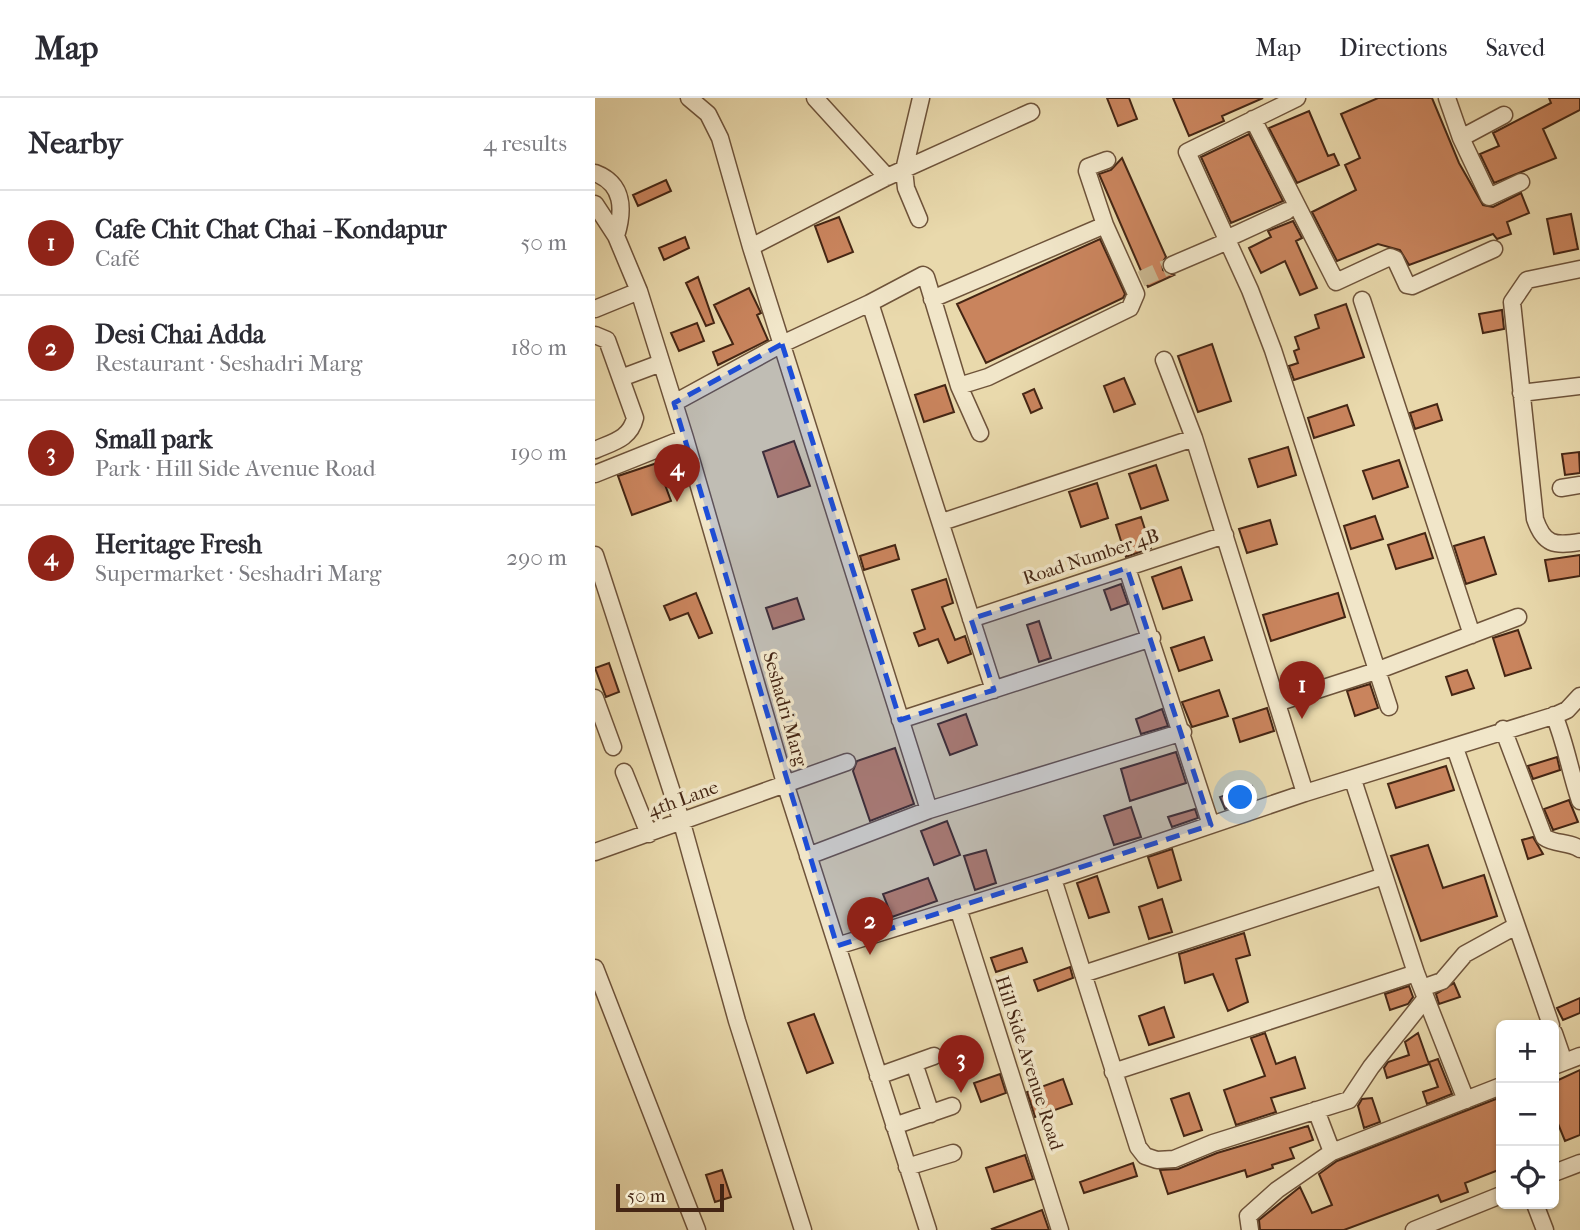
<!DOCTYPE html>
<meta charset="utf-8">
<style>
body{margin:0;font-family:"IM FELL French Canon",serif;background:#f7f7f7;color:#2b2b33}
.controls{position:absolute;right:21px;bottom:21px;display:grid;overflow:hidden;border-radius:10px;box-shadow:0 2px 5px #0004}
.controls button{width:63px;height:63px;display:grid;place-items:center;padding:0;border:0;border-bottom:2px solid #e1e1e2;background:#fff;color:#2b2b33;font:35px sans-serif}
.scale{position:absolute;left:21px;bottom:18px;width:108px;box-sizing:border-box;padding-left:7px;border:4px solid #452614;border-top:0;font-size:19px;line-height:24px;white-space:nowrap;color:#452614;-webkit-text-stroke:5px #f1e6c9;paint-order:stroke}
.you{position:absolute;left:646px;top:700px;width:24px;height:24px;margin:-18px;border:5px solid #fff;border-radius:50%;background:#1a73e8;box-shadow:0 0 0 10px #1a73e833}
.badge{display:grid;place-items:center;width:46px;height:46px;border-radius:50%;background:#8f2418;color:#fff;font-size:23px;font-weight:700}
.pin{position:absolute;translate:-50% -58px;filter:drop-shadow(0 2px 4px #0008)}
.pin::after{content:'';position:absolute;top:37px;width:24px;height:21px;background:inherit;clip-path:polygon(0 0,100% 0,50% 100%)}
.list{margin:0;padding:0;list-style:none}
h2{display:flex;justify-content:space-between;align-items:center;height:91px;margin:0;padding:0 28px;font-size:30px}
h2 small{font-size:23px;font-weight:400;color:#7c7c81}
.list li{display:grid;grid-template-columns:46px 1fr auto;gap:21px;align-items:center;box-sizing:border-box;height:105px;padding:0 28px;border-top:2px solid #e1e1e2}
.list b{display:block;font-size:26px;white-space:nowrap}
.list p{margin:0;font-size:23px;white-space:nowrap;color:#7c7c81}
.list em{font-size:23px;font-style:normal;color:#7c7c81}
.icon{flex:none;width:38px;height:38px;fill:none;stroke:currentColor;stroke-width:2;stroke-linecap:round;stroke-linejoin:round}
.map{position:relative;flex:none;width:985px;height:1132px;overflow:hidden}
header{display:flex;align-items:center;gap:42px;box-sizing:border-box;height:98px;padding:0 35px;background:#fff;border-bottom:2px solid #e1e1e2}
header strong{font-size:33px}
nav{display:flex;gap:38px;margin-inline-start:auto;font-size:24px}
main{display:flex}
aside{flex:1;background:#fff}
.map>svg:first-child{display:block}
</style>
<header>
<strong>Map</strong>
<nav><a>Map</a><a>Directions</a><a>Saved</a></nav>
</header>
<main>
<aside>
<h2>Nearby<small>4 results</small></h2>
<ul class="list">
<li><span class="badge">1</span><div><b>Cafe Chit Chat Chai - Kondapur</b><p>Café</p></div><em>50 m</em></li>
<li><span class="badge">2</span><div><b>Desi Chai Adda</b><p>Restaurant · Seshadri Marg</p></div><em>180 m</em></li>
<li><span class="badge">3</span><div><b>Small park</b><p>Park · Hill Side Avenue Road</p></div><em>190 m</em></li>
<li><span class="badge">4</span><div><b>Heritage Fresh</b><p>Supermarket · Seshadri Marg</p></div><em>290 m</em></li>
</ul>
</aside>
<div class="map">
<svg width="985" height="1132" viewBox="0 0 985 1132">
<rect width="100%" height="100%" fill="#e9d9ac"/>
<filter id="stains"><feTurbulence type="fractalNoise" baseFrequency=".00286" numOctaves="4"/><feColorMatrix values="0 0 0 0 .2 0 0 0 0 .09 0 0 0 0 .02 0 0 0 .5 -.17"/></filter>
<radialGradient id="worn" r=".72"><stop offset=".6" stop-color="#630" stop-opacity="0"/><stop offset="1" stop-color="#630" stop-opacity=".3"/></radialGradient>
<!-- building -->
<path fill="#c9845d" stroke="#452614" stroke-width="2" d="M 512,0 L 534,0 L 542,21 L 523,28 Z
M 578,0 L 668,0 L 627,18 L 629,23 L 594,38 Z
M 783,0 L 837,0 L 864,65 L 888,107 L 898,109 L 926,95 L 934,115 L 912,124 L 916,136 L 902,141 L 898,136 L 814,167 L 805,152 L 783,146 L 742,163 L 717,114 L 761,92 L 750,67 L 765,60 L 746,16 Z
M 954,0 L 985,0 L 985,12 L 948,31 L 961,60 L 899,85 L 885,56 L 904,48 L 898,35 L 956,5 Z
M 714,13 L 733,58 L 739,56 L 744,67 L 702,85 L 674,30 Z
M 654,36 L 688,103 L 636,125 L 606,59 Z
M 527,60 L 571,159 L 567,165 L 568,172 L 579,177 L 553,189 L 504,76 L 516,72 Z
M 71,82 L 76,93 L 43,108 L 38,97 Z
M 976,116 L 983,151 L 959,156 L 952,121 Z
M 244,119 L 258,154 L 233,164 L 220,128 Z
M 698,123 L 707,140 L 701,143 L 722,190 L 705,197 L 690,163 L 666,175 L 654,150 L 676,139 L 673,133 Z
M 90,139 L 94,150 L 69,162 L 64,150 Z
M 505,141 L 530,196 L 528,200 L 391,265 L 362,206 Z
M 103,179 L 119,225 L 111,228 L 91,185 Z
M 154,190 L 166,215 L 162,217 L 173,242 L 123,267 L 118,254 L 138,246 L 119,207 Z
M 751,206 L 769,259 L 699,282 L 694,268 L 703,265 L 699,253 L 704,251 L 700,239 L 724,230 L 720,217 Z
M 907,212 L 909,231 L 888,235 L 884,216 Z
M 102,225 L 109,243 L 84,253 L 76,235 Z
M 617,246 L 636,303 L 603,314 L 583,258 Z
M 529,280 L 540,306 L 519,314 L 509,288 Z
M 350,287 L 359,314 L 329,324 L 320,297 Z
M 439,291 L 447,310 L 436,315 L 428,296 Z
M 842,306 L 847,322 L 820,331 L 815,315 Z
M 752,307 L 759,327 L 719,340 L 713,320 Z
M 199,343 L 215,388 L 183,399 L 168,354 Z
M 693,349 L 701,377 L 663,389 L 654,361 Z
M 984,354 L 985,375 L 970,377 L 967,356 Z
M 804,362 L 813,389 L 778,401 L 768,373 Z
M 62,365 L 76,403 L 37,417 L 23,378 Z
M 561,367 L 573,402 L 546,411 L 534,376 Z
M 502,385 L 513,420 L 486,429 L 474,394 Z
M 780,418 L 788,441 L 756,451 L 749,428 Z
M 546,419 L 556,450 L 531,459 L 521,427 Z
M 675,422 L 682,446 L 652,455 L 644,431 Z
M 830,435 L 838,460 L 801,471 L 793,447 Z
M 889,439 L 901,476 L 871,486 L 859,448 Z
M 300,447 L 304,461 L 269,472 L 265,458 Z
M 985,457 L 985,478 L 954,483 L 950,462 Z
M 586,469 L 597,502 L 568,511 L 557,479 Z
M 351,481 L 358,505 L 347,509 L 360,542 L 370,538 L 376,556 L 353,565 L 343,541 L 324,548 L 319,535 L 330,531 L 317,492 Z
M 526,486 L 533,506 L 516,512 L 509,492 Z
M 101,495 L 117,535 L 104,540 L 93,515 L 75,522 L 69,508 Z
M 743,495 L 750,519 L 676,543 L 668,517 Z
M 202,500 L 209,521 L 178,531 L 171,510 Z
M 444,523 L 456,560 L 444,564 L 432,527 Z
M 923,532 L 936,570 L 910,578 L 898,540 Z
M 609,539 L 617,562 L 584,573 L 576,550 Z
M 14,565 L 24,594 L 11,599 L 0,570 Z
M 872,572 L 879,590 L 857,597 L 851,579 Z
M 775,586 L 783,610 L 760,618 L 752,593 Z
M 624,592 L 633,618 L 597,629 L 587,604 Z
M 672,610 L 679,633 L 645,644 L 638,621 Z
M 567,611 L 573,628 L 546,636 L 541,621 Z
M 371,616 L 382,647 L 355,657 L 343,626 Z
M 300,650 L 319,706 L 275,723 L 258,673 L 262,663 Z
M 581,654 L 591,685 L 535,703 L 526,671 Z
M 962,659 L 965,672 L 938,681 L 933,668 Z
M 851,668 L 859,692 L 801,710 L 793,686 Z
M 657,688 L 661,700 L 630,711 L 625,699 Z
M 974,702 L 983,724 L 958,732 L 949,711 Z
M 536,709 L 546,739 L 519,747 L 509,718 Z
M 600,711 L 603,720 L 577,729 L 573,719 Z
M 352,723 L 365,757 L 339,767 L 326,733 Z
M 938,739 L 948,756 L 933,761 L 927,742 Z
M 833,747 L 848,790 L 889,777 L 902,818 L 826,843 L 796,758 Z
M 577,751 L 586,782 L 563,790 L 553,759 Z
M 391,752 L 401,785 L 380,792 L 369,758 Z
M 502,778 L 514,814 L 494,820 L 482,785 Z
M 333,780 L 342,803 L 297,819 L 288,796 Z
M 567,801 L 577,834 L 554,841 L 544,809 Z
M 649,835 L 655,857 L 641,861 L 653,904 L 633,913 L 618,876 L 590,885 L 584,856 Z
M 427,850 L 432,864 L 401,874 L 396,860 Z
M 475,869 L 478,880 L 443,893 L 439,882 Z
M 859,885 L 865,899 L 844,906 L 841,896 Z
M 814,888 L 818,899 L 813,906 L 795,912 L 790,896 Z
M 985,900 L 985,915 L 968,922 L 962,910 Z
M 569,909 L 579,939 L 554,947 L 544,918 Z
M 219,916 L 238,965 L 212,975 L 193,925 Z
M 670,935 L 681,966 L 700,959 L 710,990 L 676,1000 L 681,1014 L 641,1027 L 629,992 L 670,978 L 656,940 Z
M 823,935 L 834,966 L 792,980 L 789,970 L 793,964 L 814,957 L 810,944 Z
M 843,961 L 857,996 L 832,1006 L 828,994 L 843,989 L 834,964 Z
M 985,972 L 985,1037 L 970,1043 L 959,1016 L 959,984 Z
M 405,976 L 411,995 L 386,1004 L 379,985 Z
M 468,981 L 477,1006 L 440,1019 L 432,994 Z
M 594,995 L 607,1032 L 589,1038 L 576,1001 Z
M 906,999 L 906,1071 L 870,1085 L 873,1094 L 846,1104 L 843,1097 L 749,1132 L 665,1132 L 664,1122 L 705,1089 L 717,1115 L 737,1107 L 724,1076 L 742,1063 Z
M 777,1000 L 785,1024 L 769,1030 L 763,1008 L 767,1001 Z
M 713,1028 L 718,1042 L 695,1050 L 699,1060 L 677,1067 L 678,1070 L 652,1079 L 650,1072 L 573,1096 L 565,1072 L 583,1071 L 622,1055 Z
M 430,1057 L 438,1081 L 399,1094 L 391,1070 Z
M 538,1065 L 542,1078 L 489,1095 L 485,1084 Z
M 127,1072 L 136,1099 L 120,1104 L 111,1077 Z
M 447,1112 L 454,1132 L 398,1132 L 397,1131 Z"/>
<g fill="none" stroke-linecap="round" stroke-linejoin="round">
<!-- minor-tunnel -->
<path stroke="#c8b58e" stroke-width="16" stroke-dasharray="16 8" stroke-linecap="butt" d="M 546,181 L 577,167"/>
<!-- minor casing -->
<g stroke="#6e533a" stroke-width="19">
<path id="minor" d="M 94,0 L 113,16 L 125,40 L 156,149 L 334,712
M 220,0 L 292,79
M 702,0 L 592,54 L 655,192 L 678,252 L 794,609
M 852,0 L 866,40 L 894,99 L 926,84
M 658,21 L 741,184 L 795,159 L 800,161 L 812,187 L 817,188 L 899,151
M 866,40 L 909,17
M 0,75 C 29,86 29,112 21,138
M 0,106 L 21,138 L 44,193 L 90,340 L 190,685 L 333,1132
M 324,121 L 311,90 L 309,72 L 326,0
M 510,127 L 492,73 L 493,69 L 512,62
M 631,141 L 692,113
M 156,149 L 292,79 L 436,14
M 577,167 L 633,143
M 985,171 L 932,182 L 917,204 L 940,421 C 949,447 959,448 985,444
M 337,201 L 510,127 L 541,196 L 535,210 L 393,279 L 364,288
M 767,202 L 877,537
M 275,205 L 328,177 L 331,179 L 364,288 L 385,335
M 0,211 L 44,193
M 0,237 L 12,242 L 40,320 C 35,341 18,344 0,352
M 26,280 L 66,265
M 926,295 L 985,288
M 79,305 L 187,246 L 275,205 L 399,592
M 0,376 L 90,340
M 966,390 L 985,387
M 347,424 L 599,340
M 0,457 L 87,725 L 142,923 L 208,1132
M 532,470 L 616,727
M 376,521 L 630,437
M 0,600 L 18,649
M 682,605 L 781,573 L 923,519
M 959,617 C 971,646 975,674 985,703
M 305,622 L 557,540
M 908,631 L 949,739 C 960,747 974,743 985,751
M 860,650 L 956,927
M 29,674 L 54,736
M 758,682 L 821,875 L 871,1002
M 710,695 L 961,617 L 972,612 L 985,598
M 0,754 L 252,664
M 213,758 L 334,712 L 588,634
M 458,781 L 543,1049 L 550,1058 L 562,1062 L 579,1061 L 618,1045 L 754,1002 L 776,969 L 831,900
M 363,810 L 465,1132
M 242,848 L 451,783 L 710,695 L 599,340 L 569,262
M 0,870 L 102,1132
M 488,876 L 789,778
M 827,890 L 847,883 L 870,856 L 921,828
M 959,935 L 969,964
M 319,965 L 336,1016
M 959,968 L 985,958
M 518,974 L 821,875
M 283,978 L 339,958
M 299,1028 L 357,1008
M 737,1054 L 906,988
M 312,1069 L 358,1055
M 959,1075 L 985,1065
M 940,1106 L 950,1132
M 655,1132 L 653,1118 L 682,1092 L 737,1054 L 721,1012
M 819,1132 L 906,1097"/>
</g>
<!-- minor -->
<use href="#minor" stroke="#f1e6c9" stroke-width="16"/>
</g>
<!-- marked area -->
<path fill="#1d4ed8" fill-opacity="0.2" stroke="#1d4ed8" stroke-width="5" stroke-dasharray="14 9" stroke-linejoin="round" d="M 187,246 L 305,622 L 399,592 L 376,521 L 532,470 L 616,727 L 242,848 L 79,305 Z"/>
<g text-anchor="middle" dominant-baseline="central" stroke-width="7" stroke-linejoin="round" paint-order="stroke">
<!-- street labels -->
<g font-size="19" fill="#452614" stroke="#f1e6c9">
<text transform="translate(496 459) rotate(-18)">Road Number 4B</text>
<text transform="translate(190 611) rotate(74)">Seshadri Marg</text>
<text transform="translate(88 701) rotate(-20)">4th Lane</text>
<text transform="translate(434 965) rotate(72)">Hill Side Avenue Road</text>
</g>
</g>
<rect width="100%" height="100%" filter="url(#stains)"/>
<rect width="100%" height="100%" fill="url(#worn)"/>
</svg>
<div class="controls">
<button>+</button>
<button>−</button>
<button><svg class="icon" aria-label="locate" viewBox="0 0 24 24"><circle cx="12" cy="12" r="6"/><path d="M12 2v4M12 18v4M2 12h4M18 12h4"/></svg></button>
</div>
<div class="scale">50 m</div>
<div class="you"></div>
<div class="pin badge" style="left:707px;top:621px">1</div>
<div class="pin badge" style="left:275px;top:857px">2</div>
<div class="pin badge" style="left:366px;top:995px">3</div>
<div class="pin badge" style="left:82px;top:404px">4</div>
</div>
</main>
